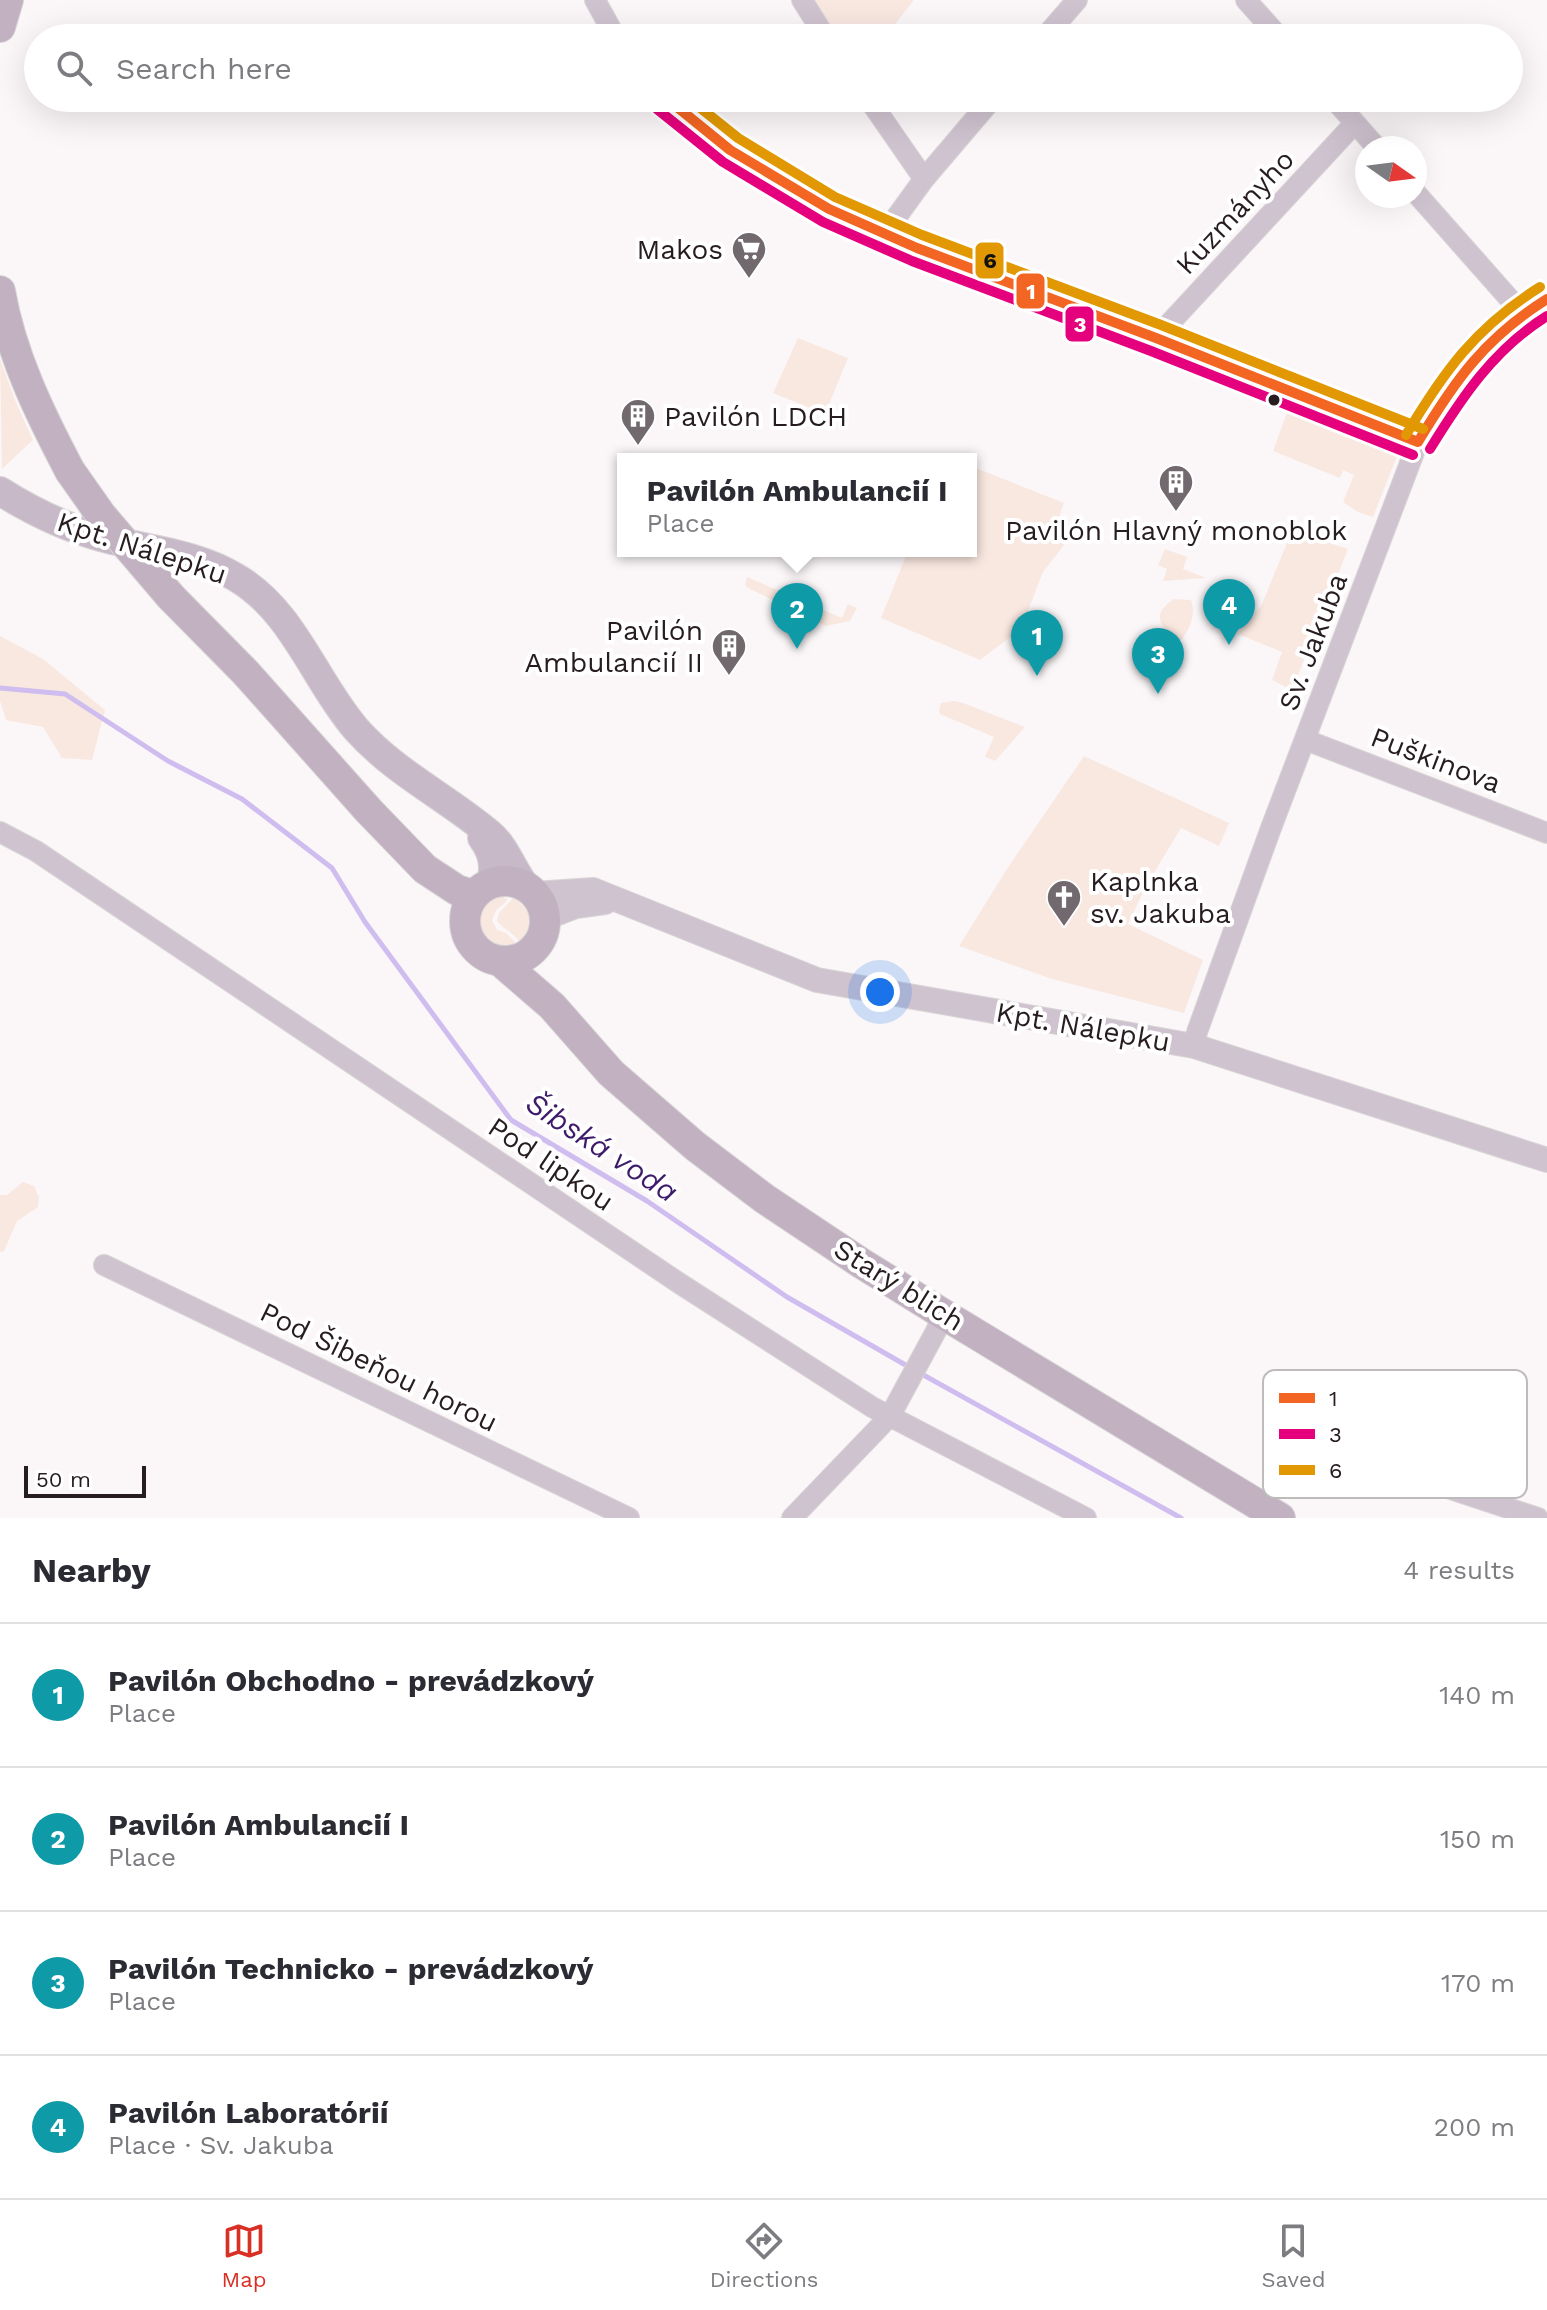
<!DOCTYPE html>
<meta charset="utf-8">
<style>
body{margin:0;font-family:"Work Sans",sans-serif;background:#f2f2f3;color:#2b2b33}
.compass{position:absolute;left:1355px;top:136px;width:72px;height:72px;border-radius:50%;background:#fff;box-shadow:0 8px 32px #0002;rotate:104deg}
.scale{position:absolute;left:24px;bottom:20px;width:122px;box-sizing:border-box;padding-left:8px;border:4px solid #271d21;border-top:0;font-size:22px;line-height:28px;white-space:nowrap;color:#271d21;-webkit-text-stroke:6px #fff;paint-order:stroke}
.you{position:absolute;left:880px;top:992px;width:28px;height:28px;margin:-20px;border:6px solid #fff;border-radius:50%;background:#1a73e8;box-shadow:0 0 0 12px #1a73e833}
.badge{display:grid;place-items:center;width:52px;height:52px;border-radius:50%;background:#d93025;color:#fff;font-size:26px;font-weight:700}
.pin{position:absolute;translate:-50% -66px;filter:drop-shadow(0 2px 4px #0008)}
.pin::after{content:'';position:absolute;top:42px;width:28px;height:24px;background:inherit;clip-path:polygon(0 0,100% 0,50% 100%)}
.popup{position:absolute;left:617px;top:453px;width:360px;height:104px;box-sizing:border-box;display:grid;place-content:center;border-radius:0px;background:#fff;filter:drop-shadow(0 2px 6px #0005);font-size:26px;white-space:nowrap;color:#7c7c81}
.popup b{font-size:30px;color:#2b2b33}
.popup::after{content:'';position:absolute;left:50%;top:100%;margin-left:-16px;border:16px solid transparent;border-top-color:#fff}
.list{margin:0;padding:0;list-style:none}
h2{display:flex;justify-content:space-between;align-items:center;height:104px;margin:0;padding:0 32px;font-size:34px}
h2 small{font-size:26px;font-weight:400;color:#7c7c81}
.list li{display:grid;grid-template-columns:52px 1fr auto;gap:24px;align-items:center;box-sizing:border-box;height:144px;padding:0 32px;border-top:2px solid #e1e1e2}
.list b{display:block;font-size:30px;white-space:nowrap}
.list p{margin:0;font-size:26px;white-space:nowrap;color:#7c7c81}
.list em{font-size:26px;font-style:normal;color:#7c7c81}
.icon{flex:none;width:44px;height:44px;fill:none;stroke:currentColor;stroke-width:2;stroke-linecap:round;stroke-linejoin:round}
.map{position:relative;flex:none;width:1547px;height:1518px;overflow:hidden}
.search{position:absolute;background:#fff;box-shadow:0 8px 32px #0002;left:24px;right:24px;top:24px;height:88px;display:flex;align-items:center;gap:20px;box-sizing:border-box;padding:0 28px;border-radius:44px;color:#7c7c81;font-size:30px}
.sheet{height:680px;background:#fff}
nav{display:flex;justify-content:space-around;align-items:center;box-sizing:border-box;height:112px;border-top:2px solid #e1e1e2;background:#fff;font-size:22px;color:#7c7c81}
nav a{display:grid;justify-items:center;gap:4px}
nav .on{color:#d93025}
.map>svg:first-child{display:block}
</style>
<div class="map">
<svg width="1547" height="1518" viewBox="0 0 1547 1518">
<rect width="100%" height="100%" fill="#fbf7f9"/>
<!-- green -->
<path fill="#f9e8e0" d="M 802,0 L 914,0 L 884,38 L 826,38 Z
M 798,338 L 848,358 L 825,414 L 773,393 Z
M 0,359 L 15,400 L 33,440 L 2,469 Z
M 1289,407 L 1399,451 L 1373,517 L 1358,512 L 1343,502 L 1354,475 L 1343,470 L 1340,478 L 1273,451 Z
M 971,466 L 1064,503 L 1059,517 L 1068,540 L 1043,572 L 1021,629 L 980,660 L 881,618 L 908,551 L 971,551 Z
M 1292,531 L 1348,549 L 1292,690 L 1272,680 L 1282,652 L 1238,634 L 1261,606 Z
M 1165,549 L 1187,557 L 1183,569 L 1206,578 L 1163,581 L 1167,569 L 1158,565 Z
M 747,577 L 842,618 L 848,604 L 857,608 L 850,621 L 826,626 L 748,588 L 745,585 Z
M 1174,599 L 1191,600 C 1197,614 1189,632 1179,642 C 1161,626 1149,616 1174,599 Z
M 0,636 L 43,659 L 105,710 L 92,760 L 62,758 L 43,727 L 6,720 L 0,701 Z
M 954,701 L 963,703 L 1025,727 L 995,761 L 985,757 L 994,737 L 940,714 L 939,710 L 941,703 Z
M 1084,756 L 1229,823 L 1219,846 L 1181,828 L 1146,886 L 1128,924 L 1203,960 L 1184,1013 L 1052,979 L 959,946 L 1007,869 Z
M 502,896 L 507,899 L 506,902 L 497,909 L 492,920 L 497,930 L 506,933 L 515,942 L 515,945 C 490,953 476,932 480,909 L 495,897 Z
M 513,898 C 532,908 537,927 520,942 C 513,932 503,929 497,921 L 499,913 Z
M 23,1182 L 34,1186 L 39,1197 L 38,1207 L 17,1221 L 4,1251 L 0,1252 L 0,1195 L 7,1195 Z"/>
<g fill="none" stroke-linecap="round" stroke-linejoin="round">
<!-- stream -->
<path stroke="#cebdee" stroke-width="5" d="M 0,688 L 65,694 L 168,761 L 242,799 L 332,868 L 365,922 L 511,1120 L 647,1201 L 787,1297 L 909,1367
M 918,1372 L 1181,1518"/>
<!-- minor casing -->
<g stroke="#d8d5d6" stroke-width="22">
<path id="minor" d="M 595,0 L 616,38
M 802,0 L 826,38
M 1246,0 L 1280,38
M 1044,38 L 1077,0
M 666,98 L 730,150 L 829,209 L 917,248 L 1156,338 L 1418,442
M 868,98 L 924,179
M 1333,98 L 1377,148
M 1415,192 L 1522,313
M 885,233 L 924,179 L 993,98
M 1156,338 L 1355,123
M 1306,740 L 1547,833
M 0,832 L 36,851 L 679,1283 L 872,1407 L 1086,1518
M 1194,1046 L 1197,1032 L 1271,828 L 1418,442 C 1454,381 1484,335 1547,299
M 104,1265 L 629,1518
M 1372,1463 L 1538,1518
M 792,1518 L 890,1416 L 936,1331 L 943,1314"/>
</g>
<!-- tertiary casing -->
<g stroke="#d8d5d6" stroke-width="26">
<path id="tertiary" d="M 534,894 L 593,890 L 817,980 L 1194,1046 L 1547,1160
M 545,918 L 576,906 L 605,902"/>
</g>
<!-- secondary casing -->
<g stroke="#d8d5d6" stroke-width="30">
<path id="secondary" d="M 0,491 C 33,512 67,528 104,538 C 149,550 197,553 237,578 C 294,612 314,680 356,729 C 394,772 446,797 489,833 C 507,848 512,870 527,888
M 482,838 C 492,851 496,868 490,884"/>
</g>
<!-- primary casing -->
<g stroke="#d8d5d6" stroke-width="32">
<path id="primary" d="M 0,27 L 8,0
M 0,291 C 11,355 40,414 70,471
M 171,597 L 246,673 L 369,811 L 425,869 L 457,890 L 473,895
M465 921a40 40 0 1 1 80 0a40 40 0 1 1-80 0Z
M 500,961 L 552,1006 L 611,1073 L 695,1146 L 765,1199 L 861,1263 L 943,1314 L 1280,1518"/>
</g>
<!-- minor -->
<use href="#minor" stroke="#d0c3d0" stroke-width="20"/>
<!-- tertiary -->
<use href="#tertiary" stroke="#d0c3d0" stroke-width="24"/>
<!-- secondary -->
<use href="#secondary" stroke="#c8b9c8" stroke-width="28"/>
<!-- primary -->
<use href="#primary" stroke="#c1b1c1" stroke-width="30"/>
<!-- primary-bridge casing -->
<g stroke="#d8d5d6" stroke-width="32" stroke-linecap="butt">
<path id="primary-bridge" d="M 70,471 L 101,515 L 171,597"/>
</g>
<!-- primary-bridge -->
<use href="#primary-bridge" stroke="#c1b1c1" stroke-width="30"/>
<!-- bus-1 casing -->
<g stroke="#fff" stroke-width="16">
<path id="bus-1" d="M 666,98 L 730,150 L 829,209 L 917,248 L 1156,338 L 1418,442
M 1418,442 C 1455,380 1485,338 1547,299"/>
</g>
<!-- bus-2 casing -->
<g stroke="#fff" stroke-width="16">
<path id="bus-2" d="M 657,109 L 723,162 L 823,222 L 912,261 L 1151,351 L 1413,455
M 1430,449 C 1462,397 1494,349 1547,316"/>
</g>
<!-- bus-3 casing -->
<g stroke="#fff" stroke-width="16">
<path id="bus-3" d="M 688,98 L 738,138 L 835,197 L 922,235 L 1161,325 L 1423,429
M 1406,435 C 1444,371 1476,327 1540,287"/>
</g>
<!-- bus-1 -->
<use href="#bus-1" stroke="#f26522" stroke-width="10"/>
<!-- bus-2 -->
<use href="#bus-2" stroke="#e5007d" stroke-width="10"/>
<!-- bus-3 -->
<use href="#bus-3" stroke="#e29803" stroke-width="10"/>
</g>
<!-- icons -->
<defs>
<g id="supermarket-pin" transform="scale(1.8)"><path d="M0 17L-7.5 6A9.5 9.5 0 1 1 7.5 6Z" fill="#71696d" stroke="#fff"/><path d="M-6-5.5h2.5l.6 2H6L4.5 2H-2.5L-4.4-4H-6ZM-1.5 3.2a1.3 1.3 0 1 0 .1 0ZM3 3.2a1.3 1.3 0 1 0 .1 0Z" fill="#fff"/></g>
<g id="building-pin" transform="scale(1.8)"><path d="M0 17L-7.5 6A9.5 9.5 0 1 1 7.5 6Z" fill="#71696d" stroke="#fff"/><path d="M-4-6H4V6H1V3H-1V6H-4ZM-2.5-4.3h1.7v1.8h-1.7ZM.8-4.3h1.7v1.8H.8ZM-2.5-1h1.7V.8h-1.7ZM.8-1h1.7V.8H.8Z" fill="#fff"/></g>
<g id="church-pin" transform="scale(1.8)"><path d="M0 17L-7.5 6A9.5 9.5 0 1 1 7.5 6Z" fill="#71696d" stroke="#fff"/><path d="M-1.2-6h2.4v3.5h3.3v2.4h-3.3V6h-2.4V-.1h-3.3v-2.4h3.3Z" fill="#fff"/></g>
</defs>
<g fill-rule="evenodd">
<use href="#supermarket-pin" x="749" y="249"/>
<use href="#building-pin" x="638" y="416"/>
<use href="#building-pin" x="1176" y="482"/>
<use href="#building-pin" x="729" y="646"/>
<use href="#church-pin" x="1064" y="897"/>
</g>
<!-- markers -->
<circle fill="#271d21" stroke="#fff" stroke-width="3" cx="1274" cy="400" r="7"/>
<g text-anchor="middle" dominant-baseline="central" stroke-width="8" stroke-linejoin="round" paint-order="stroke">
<!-- street labels -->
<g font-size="28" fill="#271d21" stroke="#fff">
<text transform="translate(1235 212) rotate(-47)">Kuzmányho</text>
<text transform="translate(142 548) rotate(18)">Kpt. Nálepku</text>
<text transform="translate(1313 642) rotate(-69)">Sv. Jakuba</text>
<text transform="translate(1436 760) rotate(21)">Puškinova</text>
<text transform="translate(1083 1027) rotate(10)">Kpt. Nálepku</text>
<text transform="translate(551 1164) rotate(34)">Pod lipkou</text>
<text transform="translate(899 1285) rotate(32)">Starý blich</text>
<text transform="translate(379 1367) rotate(26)">Pod Šibeňou horou</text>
</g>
<!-- poi labels -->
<g font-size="28" fill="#271d21" stroke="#fff" text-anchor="end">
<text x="723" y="249">Makos</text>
<text x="664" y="416" text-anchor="start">Pavilón LDCH</text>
<text x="1176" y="530" text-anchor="middle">Pavilón Hlavný monoblok</text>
<text x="703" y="630">Pavilón<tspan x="703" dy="32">Ambulancií II</tspan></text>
<text x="1090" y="881" text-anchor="start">Kaplnka<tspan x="1090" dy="32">sv. Jakuba</tspan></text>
</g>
<!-- water labels -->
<g font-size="30" font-style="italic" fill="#3d1a6a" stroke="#fff">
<text transform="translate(602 1147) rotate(33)">Šibská voda</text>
</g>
</g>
<!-- legend -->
<rect x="1263" y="1370" width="264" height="128" rx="12" fill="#fff" stroke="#bebbbc" stroke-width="2"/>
<rect x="1279" y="1393" width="36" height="10" fill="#f26522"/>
<rect x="1279" y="1429" width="36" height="10" fill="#e5007d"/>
<rect x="1279" y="1465" width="36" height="10" fill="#e29803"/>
<g font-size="22" fill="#271d21">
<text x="1329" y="1406">1</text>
<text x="1329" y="1442">3</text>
<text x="1329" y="1478">6</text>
</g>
<g stroke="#fff" stroke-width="3">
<rect x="974" y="241" width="31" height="39" rx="8" fill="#e29803"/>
<rect x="1015" y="272" width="31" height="38" rx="8" fill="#f26522"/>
<rect x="1064" y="305" width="31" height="38" rx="8" fill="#e5007d"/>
</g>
<g font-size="22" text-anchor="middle" font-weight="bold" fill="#fff">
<text x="1031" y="299">1</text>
<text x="1080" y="332">3</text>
</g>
<g font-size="22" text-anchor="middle" font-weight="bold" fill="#111">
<text x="990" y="268">6</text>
</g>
</svg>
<svg class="compass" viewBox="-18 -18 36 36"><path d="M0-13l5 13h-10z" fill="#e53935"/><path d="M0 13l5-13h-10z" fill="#7c7c81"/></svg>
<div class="scale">50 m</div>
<div class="you"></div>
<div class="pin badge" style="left:1037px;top:676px;background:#0f9aa8">1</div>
<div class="pin badge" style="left:797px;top:649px;background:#0f9aa8">2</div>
<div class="popup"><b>Pavilón Ambulancií I</b>Place</div>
<div class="pin badge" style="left:1158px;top:694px;background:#0f9aa8">3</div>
<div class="pin badge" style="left:1229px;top:645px;background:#0f9aa8">4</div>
<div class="search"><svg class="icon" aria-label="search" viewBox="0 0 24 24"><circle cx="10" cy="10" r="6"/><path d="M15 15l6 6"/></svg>Search here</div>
</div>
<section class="sheet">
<h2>Nearby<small>4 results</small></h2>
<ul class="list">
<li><span class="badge" style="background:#0f9aa8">1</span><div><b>Pavilón Obchodno - prevádzkový</b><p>Place</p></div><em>140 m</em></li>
<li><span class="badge" style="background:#0f9aa8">2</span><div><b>Pavilón Ambulancií I</b><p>Place</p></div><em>150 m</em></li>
<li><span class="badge" style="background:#0f9aa8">3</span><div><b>Pavilón Technicko - prevádzkový</b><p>Place</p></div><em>170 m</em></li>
<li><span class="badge" style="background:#0f9aa8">4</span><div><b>Pavilón Laboratórií</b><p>Place · Sv. Jakuba</p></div><em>200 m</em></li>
</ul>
</section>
<nav>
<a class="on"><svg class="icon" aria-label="map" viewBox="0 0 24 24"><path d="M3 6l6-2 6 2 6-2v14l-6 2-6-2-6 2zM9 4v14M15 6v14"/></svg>Map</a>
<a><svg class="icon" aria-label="directions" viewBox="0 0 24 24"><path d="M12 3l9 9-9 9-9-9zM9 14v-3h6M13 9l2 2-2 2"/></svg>Directions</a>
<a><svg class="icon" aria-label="saved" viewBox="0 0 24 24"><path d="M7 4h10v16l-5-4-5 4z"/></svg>Saved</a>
</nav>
